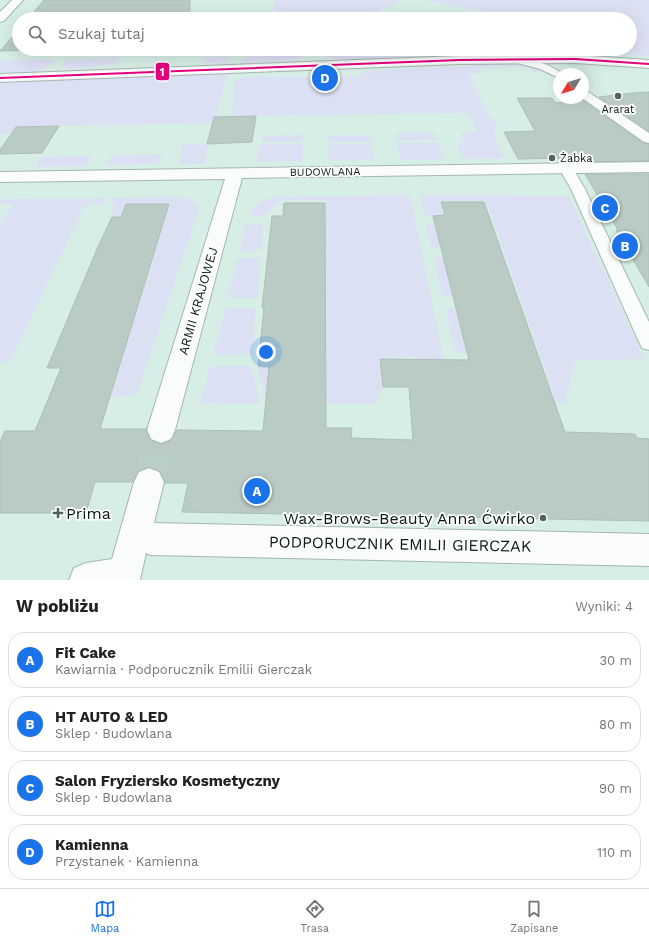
<!DOCTYPE html>
<html lang="pl">
<meta charset="utf-8">
<style>
body{margin:0;font-family:"Work Sans",sans-serif;background:#f2f2f2;color:#222}
.compass{position:absolute;left:553px;top:68px;width:36px;height:36px;border-radius:50%;background:#fff;box-shadow:0 4px 16px #0002;rotate:232deg}
.you{position:absolute;left:266px;top:352px;width:14px;height:14px;margin:-10px;border:3px solid #fff;border-radius:50%;background:#1a73e8;box-shadow:0 0 0 6px #1a73e833}
.badge{display:grid;place-items:center;width:26px;height:26px;border-radius:50%;background:#1a73e8;color:#fff;font-size:13px;font-weight:700}
.pin{position:absolute;translate:-50% -50%;border:2px solid #fff;box-shadow:0 1px 4px #0006}
.list{margin:0;padding:0;list-style:none}
h2{display:flex;justify-content:space-between;align-items:center;height:52px;margin:0;padding:0 16px;font-size:17px}
h2 small{font-size:13px;font-weight:400;color:#767676}
.list li{display:grid;grid-template-columns:26px 1fr auto;gap:12px;align-items:center;box-sizing:border-box;height:56px;margin:0 8px 8px;padding:0 8px;border:1px solid #e0e0e0;border-radius:16px}
.list b{display:block;font-size:15px;white-space:nowrap}
.list p{margin:0;font-size:13px;white-space:nowrap;color:#767676}
.list em{font-size:13px;font-style:normal;color:#767676}
.icon{flex:none;width:22px;height:22px;fill:none;stroke:currentColor;stroke-width:2;stroke-linecap:round;stroke-linejoin:round}
.map{position:relative;flex:none;width:649px;height:580px;overflow:hidden}
.search{position:absolute;background:#fff;box-shadow:0 4px 16px #0002;left:12px;right:12px;top:12px;height:44px;display:flex;align-items:center;gap:10px;box-sizing:border-box;padding:0 14px;border-radius:22px;color:#767676;font-size:15px}
.sheet{height:308px;background:#fff}
nav{display:flex;justify-content:space-around;align-items:center;box-sizing:border-box;height:56px;border-top:1px solid #e0e0e0;background:#fff;font-size:11px;color:#767676}
nav a{display:grid;justify-items:center;gap:2px}
nav .on{color:#1a73e8}
.map>svg:first-child{display:block}
</style>
<div class="map">
<svg width="649" height="580" viewBox="0 0 649 580">
<rect width="100%" height="100%" fill="#d7eee7"/>
<!-- green -->
<path fill="#dce0f3" d="M 275,0 L 401,0 L 388,9 L 384,8 L 368,19 L 274,19 Z
M 425,0 L 649,0 L 649,56 L 577,51 L 578,49 L 630,49 L 630,19 L 522,19 Z
M 104,49 L 167,49 L 165,53 L 101,54 Z
M 420,55 L 416,57 L 339,60 L 324,56 Z
M 229,56 L 228,63 L 208,63 L 203,61 L 203,57 Z
M 248,56 L 304,56 L 295,60 L 240,63 L 241,59 L 247,59 Z
M 120,58 L 117,64 L 70,69 L 61,67 L 66,60 Z
M 55,60 C 45,76 17,73 0,72 L 0,61 Z
M 521,63 L 536,68 L 541,72 L 537,73 L 534,72 L 530,66 L 480,67 L 482,73 L 469,74 L 488,115 L 498,125 C 489,132 501,150 504,158 L 463,159 L 457,144 L 464,143 L 460,132 L 477,131 L 469,113 L 231,116 L 235,95 L 233,92 L 235,81 L 247,77 L 321,77 L 322,80 L 333,79 L 333,77 L 362,76 L 361,72 L 367,71 Z
M 228,73 C 224,88 219,101 216,117 L 214,117 L 213,123 L 16,127 L 11,134 L 0,134 L 0,83 Z
M 396,133 L 435,133 L 438,140 L 398,141 Z
M 302,135 L 303,142 L 261,142 L 262,136 Z
M 328,135 L 370,135 L 371,142 L 329,142 Z
M 398,143 L 439,143 L 444,159 L 400,160 L 397,144 Z
M 183,144 L 208,144 L 205,162 L 202,164 L 180,164 L 179,162 Z
M 261,144 L 303,144 L 302,161 L 257,162 L 259,146 Z
M 371,144 L 374,160 L 329,161 L 327,146 L 329,145 Z
M 162,154 L 160,162 L 157,164 L 108,165 L 107,163 L 110,155 Z
M 92,156 L 89,162 L 83,166 L 38,167 L 37,163 L 40,157 Z
M 410,195 L 450,390 L 417,360 L 416,356 L 379,358 L 382,389 L 376,404 L 267,403 L 257,367 L 268,366 L 267,394 L 327,393 L 326,200 L 281,200 L 265,216 L 249,216 C 254,205 262,200 273,197 Z
M 420,195 L 565,196 L 570,198 L 601,268 L 603,268 L 644,359 L 576,360 L 565,403 L 486,403 L 490,398 L 555,398 L 486,201 L 440,201 L 443,215 L 430,216 L 424,213 Z
M 186,197 L 195,203 L 199,210 L 137,394 L 110,398 L 170,203 L 125,203 L 120,216 L 110,217 L 115,203 L 110,202 L 112,198 Z
M 106,198 L 102,206 L 94,202 L 84,207 L 11,360 L 0,363 L 0,224 L 13,204 L 0,204 L 0,199 Z
M 431,222 L 444,222 L 452,249 L 437,249 L 431,246 L 426,225 Z
M 246,223 L 264,223 L 261,250 L 242,251 L 240,249 Z
M 439,257 L 453,257 L 464,297 L 449,297 L 442,294 L 434,259 Z
M 241,258 L 261,258 L 258,298 L 229,298 L 228,296 L 237,260 Z
M 467,306 L 479,354 L 463,354 L 454,348 L 446,310 L 451,307 Z
M 228,308 L 256,308 L 252,354 L 217,355 L 214,351 L 225,310 Z
M 215,366 L 251,366 L 260,404 L 200,403 L 209,370 Z"/>
<!-- building -->
<path fill="#bacbc6" stroke="#acbeb8" d="M 44,0 L 190,0 L 190,19 L 28,19 Z
M 19,29 L 19,49 L 95,49 L 0,51 Z
M 649,92 L 649,131 L 599,97 L 633,93 Z
M 517,98 L 552,98 L 556,103 L 582,100 L 643,143 L 649,144 L 649,161 L 577,162 L 575,158 L 518,159 L 504,132 L 535,131 Z
M 256,116 L 252,142 L 207,144 L 214,117 Z
M 59,126 L 42,153 L 0,154 L 0,150 L 16,127 Z
M 585,174 L 649,174 L 649,287 L 616,230 L 618,230 Z
M 441,202 L 484,202 L 565,432 L 635,434 L 637,438 L 649,439 L 649,521 L 182,512 L 188,483 L 165,483 L 160,471 L 150,467 L 138,471 L 132,482 L 95,482 L 86,513 L 0,513 L 0,442 L 5,431 L 35,431 L 61,368 L 47,368 L 97,249 L 112,217 L 121,217 L 126,204 L 169,204 L 100,429 L 146,429 L 150,440 L 162,444 L 172,440 L 177,430 L 263,431 L 269,366 L 258,366 L 264,308 L 262,308 L 272,216 L 283,216 L 284,203 L 325,203 L 326,428 L 352,428 L 351,438 L 413,440 L 409,387 L 383,387 L 380,359 L 469,360 L 433,216 L 445,215 Z"/>
<g fill="none" stroke-linecap="round" stroke-linejoin="round">
<!-- street-tunnel -->
<path stroke="#b8cec7" stroke-width="30" stroke-dasharray="30 15" stroke-linecap="butt" d="M 149,482 L 161,430"/>
<!-- lane casing -->
<g stroke="#a4b6b1" stroke-width="2">
<path id="lane" d="M 514,56 L 548,65 L 564,74 L 559,74 L 559,78 L 540,69 L 510,61 L 509,59 Z
M 583,89 L 587,91 L 649,133 L 649,143 L 644,142 L 582,98 Z
M 566,164 L 571,165 L 585,189 L 649,322 L 649,350 L 642,348 L 639,342 L 571,189 L 559,168 L 561,165 Z"/>
</g>
<!-- street casing -->
<g stroke="#a4b6b1" stroke-width="2">
<path id="street" d="M 12,0 L 23,0 L 4,21 L 0,22 L 0,12 Z
M 649,162 L 649,172 L 242,178 L 175,430 L 171,439 L 161,443 L 151,439 L 147,430 L 225,179 L 0,182 L 0,172 Z
M 149,468 L 159,472 L 164,482 L 154,523 L 649,534 L 649,566 L 150,555 L 146,553 L 140,580 L 69,580 L 74,568 L 86,563 L 112,559 L 134,482 L 139,472 Z"/>
</g>
<!-- secondary casing -->
<g stroke="#a4b6b1" stroke-width="2">
<path id="secondary" d="M 575,55 L 649,60 L 649,68 L 575,63 L 460,64 L 0,82 L 0,74 L 460,56 Z"/>
</g>
<!-- lane -->
<use href="#lane" fill="#f9fcfb" fill-rule="evenodd"/>
<!-- street -->
<use href="#street" fill="#f9fcfb" fill-rule="evenodd"/>
<!-- secondary -->
<use href="#secondary" fill="#f3f6f7" fill-rule="evenodd"/>
<!-- bus-1 casing -->
<g stroke="#fff" stroke-width="3">
<path id="bus-1" d="M 575,58 L 649,63 L 649,65 L 575,60 L 460,61 L 0,79 L 0,77 L 460,59 Z"/>
</g>
<!-- bus-1 -->
<use href="#bus-1" fill="#e5007d" fill-rule="evenodd"/>
</g>
<!-- markers -->
<g fill="#51635e" stroke="#fff" stroke-width="1.5">
<circle cx="618" cy="96" r="4"/>
<circle cx="552" cy="158" r="4"/>
<path d="M56 507h4v4h4v4h-4v4h-4v-4h-4v-4h4z"/>
<circle cx="543" cy="518" r="4"/>
</g>
<g text-anchor="middle" dominant-baseline="central" stroke-width="3.5" stroke-linejoin="round" paint-order="stroke">
<!-- far-poi labels -->
<g font-size="11" fill="#091814" stroke="#fff">
<text x="618" y="109">Ararat</text>
<text x="560" y="158" text-anchor="start">Żabka</text>
</g>
<!-- far-street labels -->
<g font-size="11" fill="#091814" stroke="#fff">
<text transform="translate(325 172) rotate(-1)">BUDOWLANA</text>
</g>
<!-- street labels -->
<g font-size="13" fill="#091814" stroke="#fff">
<text transform="translate(198 301) rotate(-74)">ARMII KRAJOWEJ</text>
</g>
<!-- near-poi labels -->
<g font-size="16" fill="#091814" stroke="#fff" text-anchor="start">
<text x="66" y="513">Prima</text>
<text x="535" y="518" text-anchor="end">Wax-Brows-Beauty Anna Ćwirko</text>
</g>
<!-- near-street labels -->
<g font-size="16" fill="#091814" stroke="#fff">
<text transform="translate(400 544) rotate(1)">PODPORUCZNIK EMILII GIERCZAK</text>
</g>
</g>
<rect stroke="#fff" stroke-width="1.5" x="155" y="62" width="15" height="19" rx="4" fill="#e5007d"/>
<g font-size="11" text-anchor="middle" font-weight="bold" fill="#fff">
<text x="162" y="76">1</text>
</g>
</svg>
<svg class="compass" viewBox="-18 -18 36 36"><path d="M0-13l5 13h-10z" fill="#e53935"/><path d="M0 13l5-13h-10z" fill="#767676"/></svg>
<div class="you"></div>
<div class="pin badge" style="left:257px;top:491px">A</div>
<div class="pin badge" style="left:625px;top:246px">B</div>
<div class="pin badge" style="left:605px;top:208px">C</div>
<div class="pin badge" style="left:325px;top:78px">D</div>
<div class="search"><svg class="icon" aria-label="search" viewBox="0 0 24 24"><circle cx="10" cy="10" r="6"/><path d="M15 15l6 6"/></svg>Szukaj tutaj</div>
</div>
<section class="sheet">
<h2>W pobliżu<small>Wyniki: 4</small></h2>
<ul class="list">
<li><span class="badge">A</span><div><b>Fit Cake</b><p>Kawiarnia · Podporucznik Emilii Gierczak</p></div><em>30 m</em></li>
<li><span class="badge">B</span><div><b>HT AUTO &amp; LED</b><p>Sklep · Budowlana</p></div><em>80 m</em></li>
<li><span class="badge">C</span><div><b>Salon Fryziersko Kosmetyczny</b><p>Sklep · Budowlana</p></div><em>90 m</em></li>
<li><span class="badge">D</span><div><b>Kamienna</b><p>Przystanek · Kamienna</p></div><em>110 m</em></li>
</ul>
</section>
<nav>
<a class="on"><svg class="icon" aria-label="map" viewBox="0 0 24 24"><path d="M3 6l6-2 6 2 6-2v14l-6 2-6-2-6 2zM9 4v14M15 6v14"/></svg>Mapa</a>
<a><svg class="icon" aria-label="directions" viewBox="0 0 24 24"><path d="M12 3l9 9-9 9-9-9zM9 14v-3h6M13 9l2 2-2 2"/></svg>Trasa</a>
<a><svg class="icon" aria-label="saved" viewBox="0 0 24 24"><path d="M7 4h10v16l-5-4-5 4z"/></svg>Zapisane</a>
</nav>
